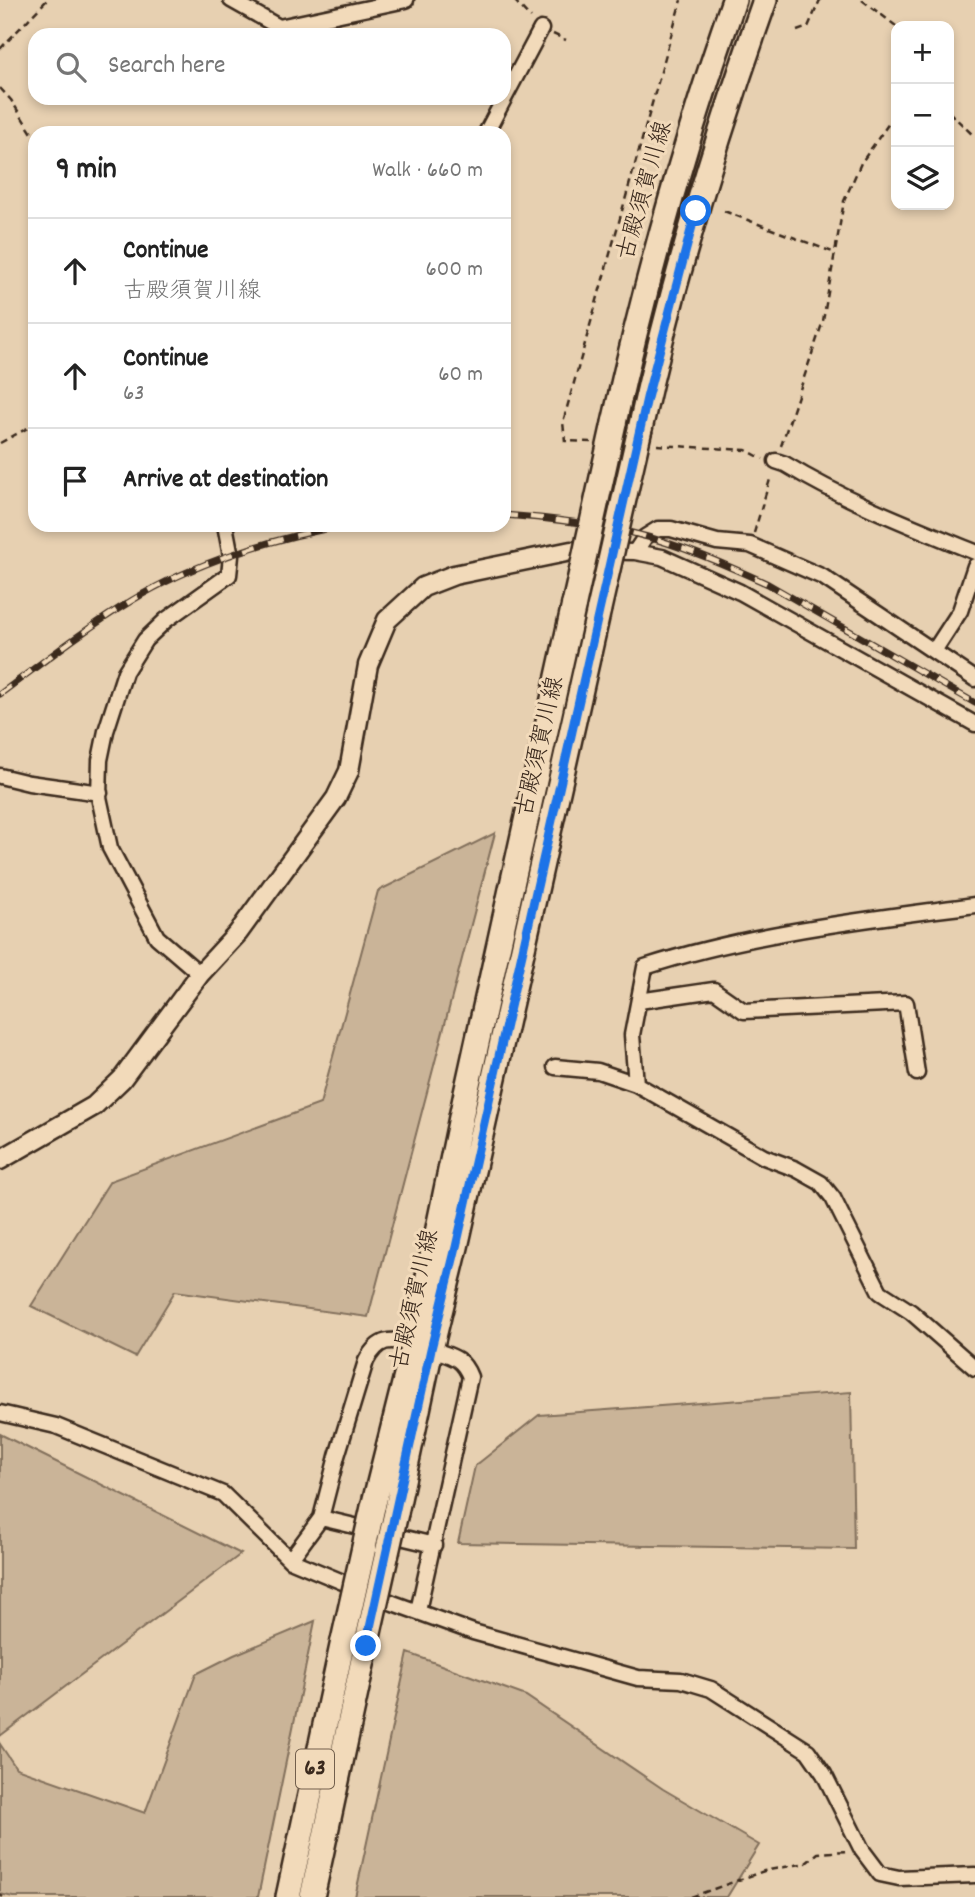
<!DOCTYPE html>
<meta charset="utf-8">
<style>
body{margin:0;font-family:Dekko,"Klee One",sans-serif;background:#f2f2f2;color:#222}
.controls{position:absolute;right:21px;top:21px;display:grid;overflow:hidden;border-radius:14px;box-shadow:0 4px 10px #0003}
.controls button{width:63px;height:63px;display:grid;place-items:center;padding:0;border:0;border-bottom:2px solid #e0e0e0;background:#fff;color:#222;font:35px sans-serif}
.stop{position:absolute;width:21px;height:21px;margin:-16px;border:5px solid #1a73e8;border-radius:50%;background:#fff}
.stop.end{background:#1a73e8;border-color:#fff;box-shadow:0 2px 7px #0008}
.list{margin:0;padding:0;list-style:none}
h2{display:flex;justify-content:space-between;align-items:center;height:91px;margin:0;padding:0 28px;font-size:30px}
h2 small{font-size:23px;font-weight:400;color:#767676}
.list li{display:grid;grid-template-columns:46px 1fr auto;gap:21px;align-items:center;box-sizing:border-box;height:105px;padding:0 28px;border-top:2px solid #e0e0e0}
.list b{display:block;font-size:26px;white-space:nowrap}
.list p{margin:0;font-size:23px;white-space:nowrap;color:#767676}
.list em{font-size:23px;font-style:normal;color:#767676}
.icon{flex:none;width:38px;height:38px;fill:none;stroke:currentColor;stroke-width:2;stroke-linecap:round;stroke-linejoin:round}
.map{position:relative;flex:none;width:975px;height:1897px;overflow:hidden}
.search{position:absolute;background:#fff;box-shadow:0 4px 10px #0003;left:28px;top:28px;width:483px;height:77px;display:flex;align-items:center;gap:18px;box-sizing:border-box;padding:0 24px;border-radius:21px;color:#767676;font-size:26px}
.panel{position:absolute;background:#fff;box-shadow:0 4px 10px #0003;left:28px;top:126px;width:483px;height:406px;border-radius:21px}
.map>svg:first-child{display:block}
</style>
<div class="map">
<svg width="975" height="1897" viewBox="0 0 975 1897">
<rect width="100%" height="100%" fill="#e7d0b1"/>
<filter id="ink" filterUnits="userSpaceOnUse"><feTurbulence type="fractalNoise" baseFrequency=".0143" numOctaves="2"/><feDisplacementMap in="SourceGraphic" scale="14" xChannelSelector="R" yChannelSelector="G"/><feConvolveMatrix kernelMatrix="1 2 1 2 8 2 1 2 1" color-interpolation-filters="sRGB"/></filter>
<g filter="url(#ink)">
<!-- green -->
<path fill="#cab498" stroke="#826f5b" stroke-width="2" d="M 495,833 L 368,1317 L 175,1291 L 135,1357 L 31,1306 L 110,1181 L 320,1104 L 378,891 Z
M 851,1392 L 854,1549 L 458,1543 L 475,1466 L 539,1415 Z
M 0,1434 L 241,1554 L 0,1736 Z
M 315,1621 L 258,1897 L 13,1897 L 0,1894 L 0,1744 L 16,1768 L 145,1813 L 196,1674 L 234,1655 Z
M 408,1653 L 526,1696 L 663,1789 L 759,1845 L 727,1897 L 355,1897 Z"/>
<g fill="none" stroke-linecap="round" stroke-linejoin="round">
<!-- minor casing -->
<g stroke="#3b2a1e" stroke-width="19">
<path id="minor" d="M 231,0 L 279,27 L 406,0
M 486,133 L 541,29
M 776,461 L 785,464 C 844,500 911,526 975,552
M 579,551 L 635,552 L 662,557 L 740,592 L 975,724
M 635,552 L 645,537 L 658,529 L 671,529 L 717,542 L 750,545 L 823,577 L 975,679
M 934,651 L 960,611 L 975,566
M 0,776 L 29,783 L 100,793
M 200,974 L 157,937 L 110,848 L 99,797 L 100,760 L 106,731 L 125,672 L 145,640 L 166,620 L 229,575 L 231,556 L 225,525
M 639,1001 L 714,990 L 744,1011 L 906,1003 L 917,1073
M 555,1067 L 598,1071 L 636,1084 L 764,1157 L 796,1169 L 821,1183 L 833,1198 L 880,1292 L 911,1312 L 975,1368
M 636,1084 L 632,1035 L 645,967 C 752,932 864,920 975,905
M 0,1413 L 56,1426 L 223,1494 L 290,1560 L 393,1603 L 473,1632 L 638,1678 L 681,1680 L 711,1689 L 808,1751 L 824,1774 L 862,1850 L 880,1874 L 899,1878 L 975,1875
M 321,1518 L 434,1545
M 290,1560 L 321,1518 L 337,1456 L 366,1361 C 379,1337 389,1339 414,1344
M 418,1611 L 470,1377 C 462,1356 450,1356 431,1349"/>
</g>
<!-- tertiary casing -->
<g stroke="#3b2a1e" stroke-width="23">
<path id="tertiary" d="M 0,1160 L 94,1106 L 122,1079 L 200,974 L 238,933 L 336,798 L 349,771 L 368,665 L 387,620 L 423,587 L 454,575 L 571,551"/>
</g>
<!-- primary casing -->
<g stroke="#3b2a1e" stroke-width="28">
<path id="primary" d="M 614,423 C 646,280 685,139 734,0
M 640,429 C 672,284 715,141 765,0
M 373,1507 L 414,1344 L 466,1093 L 574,604
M 396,1513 L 431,1349 L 456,1247 L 599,609
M 288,1897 L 343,1641
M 312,1897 L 366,1646"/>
</g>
<!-- path -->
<path stroke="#3b2a1e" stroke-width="2.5" stroke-dasharray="7 5" stroke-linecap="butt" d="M 514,0 L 531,18
M 862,0 L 896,26
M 797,31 L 808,27 L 820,0
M 553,34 L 566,40
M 0,49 L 47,0
M 0,88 L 11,100 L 35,138
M 949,112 L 975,137
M 724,211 L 835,253
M 591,442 L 565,441 L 563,422 L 681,0
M 0,443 L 35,424
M 657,445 L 746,450 L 763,459
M 781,446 L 823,321 L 844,201 L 861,163 L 896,113
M 754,533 L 771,476
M 0,1895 L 3,1897
M 691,1897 L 764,1871 L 806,1863 L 818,1853 L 847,1851"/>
<!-- minor -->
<use href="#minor" stroke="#f2daba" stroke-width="14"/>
<!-- tertiary -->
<use href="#tertiary" stroke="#f2daba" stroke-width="18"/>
<!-- primary -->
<use href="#primary" stroke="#f2daba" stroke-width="23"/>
<!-- rail casing -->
<g stroke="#3b2a1e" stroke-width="7">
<path id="rail" d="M 504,515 C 547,518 590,523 632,533 C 679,544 724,564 768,584 L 975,703
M 0,694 C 43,662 85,629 131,601 C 193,563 276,537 347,525"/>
</g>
<!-- rail -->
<use href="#rail" stroke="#f2daba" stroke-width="4.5" stroke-dasharray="13" stroke-linecap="butt"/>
<!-- primary-bridge casing -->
<g stroke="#3b2a1e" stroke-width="28" stroke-linecap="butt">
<path id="primary-bridge" d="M 574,604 L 614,423
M 599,609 L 640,429
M 343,1641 L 373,1507
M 366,1646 L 396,1513"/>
</g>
<!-- primary-bridge -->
<use href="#primary-bridge" stroke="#f2daba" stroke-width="23"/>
</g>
</g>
<g fill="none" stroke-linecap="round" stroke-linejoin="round" filter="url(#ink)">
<!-- route -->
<path stroke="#1a73e8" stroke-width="9" d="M 366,1646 L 431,1349 L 456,1247 L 647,398 L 696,211"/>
</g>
<g text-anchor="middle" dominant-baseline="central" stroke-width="6" stroke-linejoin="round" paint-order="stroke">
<!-- shield labels -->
<rect fill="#f2daba" stroke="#725f4d" stroke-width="2" x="296" y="1749.5" width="38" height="39" rx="5"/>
<g font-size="23" font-weight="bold" fill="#3b2a1e">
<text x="315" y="1769">63</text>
</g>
<!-- street labels -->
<g font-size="24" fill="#3b2a1e" stroke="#f2daba">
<text transform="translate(646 191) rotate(-74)">古殿須賀川線</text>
<text transform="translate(541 747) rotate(-77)">古殿須賀川線</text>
<text transform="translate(416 1300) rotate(-77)">古殿須賀川線</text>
</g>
</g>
</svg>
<div class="controls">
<button>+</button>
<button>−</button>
<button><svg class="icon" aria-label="layers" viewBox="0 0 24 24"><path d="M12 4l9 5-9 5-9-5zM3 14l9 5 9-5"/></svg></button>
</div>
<div class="stop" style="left:696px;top:211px"></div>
<div class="stop end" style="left:366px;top:1646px"></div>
<div class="search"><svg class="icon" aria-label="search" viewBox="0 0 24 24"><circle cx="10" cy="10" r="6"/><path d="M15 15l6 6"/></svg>Search here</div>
<section class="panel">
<h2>9 min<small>Walk · 660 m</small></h2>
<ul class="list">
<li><svg class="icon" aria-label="ahead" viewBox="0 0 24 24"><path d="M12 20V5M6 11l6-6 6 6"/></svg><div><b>Continue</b><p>古殿須賀川線</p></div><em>600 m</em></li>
<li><svg class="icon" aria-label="ahead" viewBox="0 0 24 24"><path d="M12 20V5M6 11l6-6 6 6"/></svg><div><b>Continue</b><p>63</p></div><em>60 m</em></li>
<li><svg class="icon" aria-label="arrive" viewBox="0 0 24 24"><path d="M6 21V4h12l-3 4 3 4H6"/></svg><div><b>Arrive at destination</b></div></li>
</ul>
</section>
</div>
